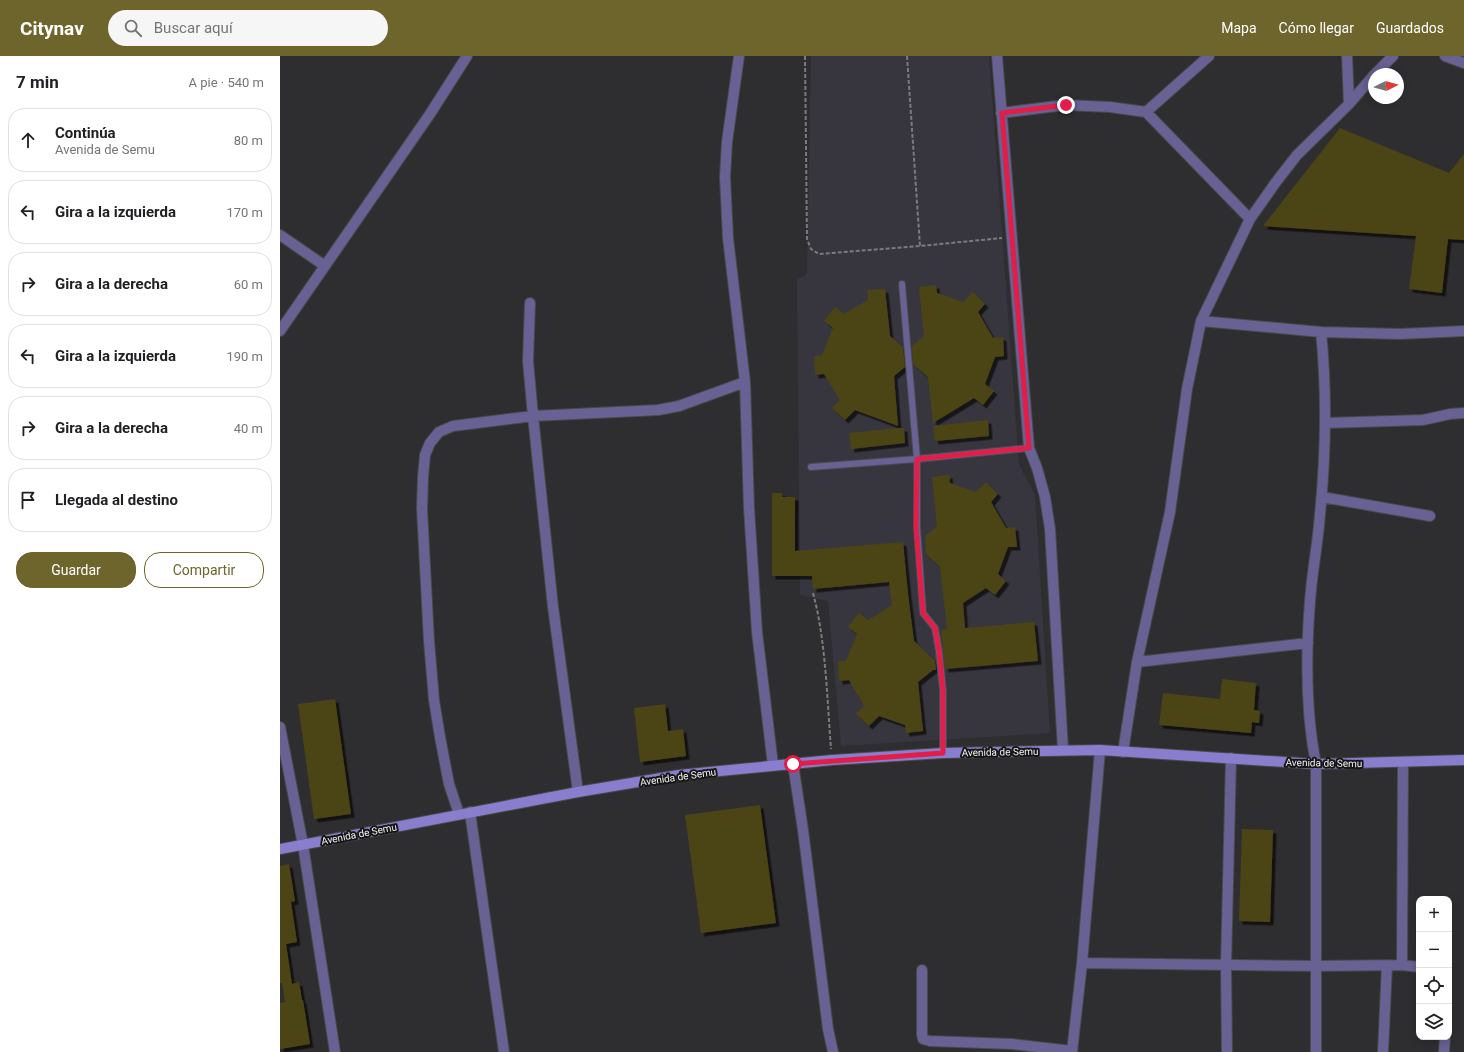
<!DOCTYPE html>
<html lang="es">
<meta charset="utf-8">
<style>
body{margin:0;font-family:Roboto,sans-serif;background:#f6f6f6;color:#202124}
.controls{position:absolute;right:12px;bottom:12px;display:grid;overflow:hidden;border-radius:8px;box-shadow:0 2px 10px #0003}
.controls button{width:36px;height:36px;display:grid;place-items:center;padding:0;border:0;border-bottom:1px solid #e0e0e0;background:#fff;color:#202124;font:20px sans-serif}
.compass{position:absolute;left:1088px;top:12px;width:36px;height:36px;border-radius:50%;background:#fff;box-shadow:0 2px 10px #0003;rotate:85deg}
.stop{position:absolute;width:12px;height:12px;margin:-9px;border:3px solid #e11d48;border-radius:50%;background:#fff}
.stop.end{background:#e11d48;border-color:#fff;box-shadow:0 1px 4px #0008}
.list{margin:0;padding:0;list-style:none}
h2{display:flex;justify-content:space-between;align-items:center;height:52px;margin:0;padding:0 16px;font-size:17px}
h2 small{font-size:13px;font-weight:400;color:#757577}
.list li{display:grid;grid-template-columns:26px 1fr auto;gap:12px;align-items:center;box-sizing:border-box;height:64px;margin:0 8px 8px;padding:0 8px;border:1px solid #e0e0e0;border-radius:16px}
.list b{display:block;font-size:15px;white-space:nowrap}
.list p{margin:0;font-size:13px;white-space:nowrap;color:#757577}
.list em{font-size:13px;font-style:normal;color:#757577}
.actions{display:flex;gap:8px;padding:12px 16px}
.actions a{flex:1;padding:9px 0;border:1px solid #6e652d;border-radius:16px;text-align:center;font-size:14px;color:#6e652d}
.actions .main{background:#6e652d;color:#fff}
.icon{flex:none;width:22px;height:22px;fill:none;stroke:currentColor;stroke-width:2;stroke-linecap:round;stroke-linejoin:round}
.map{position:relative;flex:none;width:1184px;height:996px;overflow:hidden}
header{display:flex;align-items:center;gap:24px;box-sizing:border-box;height:56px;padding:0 20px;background:#6e652d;color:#fff}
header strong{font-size:19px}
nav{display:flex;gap:22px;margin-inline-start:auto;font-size:14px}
.search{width:280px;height:36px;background:#f6f6f6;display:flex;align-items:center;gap:10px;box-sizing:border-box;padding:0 14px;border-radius:22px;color:#757577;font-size:15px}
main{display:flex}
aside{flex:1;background:#fff}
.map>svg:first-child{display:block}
</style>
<header>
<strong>Citynav</strong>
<div class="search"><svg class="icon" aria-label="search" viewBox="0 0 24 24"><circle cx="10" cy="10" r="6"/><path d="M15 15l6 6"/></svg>Buscar aquí</div>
<nav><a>Mapa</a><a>Cómo llegar</a><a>Guardados</a></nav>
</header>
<main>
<aside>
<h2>7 min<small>A pie · 540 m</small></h2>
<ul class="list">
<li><svg class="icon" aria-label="ahead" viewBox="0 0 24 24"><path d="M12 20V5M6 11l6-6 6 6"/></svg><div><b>Continúa</b><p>Avenida de Semu</p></div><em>80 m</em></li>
<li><svg class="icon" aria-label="left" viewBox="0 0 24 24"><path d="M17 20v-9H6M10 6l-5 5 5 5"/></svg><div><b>Gira a la izquierda</b></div><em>170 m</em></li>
<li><svg class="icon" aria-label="right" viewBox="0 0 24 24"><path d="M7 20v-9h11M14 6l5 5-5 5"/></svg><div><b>Gira a la derecha</b></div><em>60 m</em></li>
<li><svg class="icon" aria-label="left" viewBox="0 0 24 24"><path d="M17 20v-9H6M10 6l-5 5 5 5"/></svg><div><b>Gira a la izquierda</b></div><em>190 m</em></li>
<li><svg class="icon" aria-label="right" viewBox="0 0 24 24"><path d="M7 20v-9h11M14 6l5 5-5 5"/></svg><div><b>Gira a la derecha</b></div><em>40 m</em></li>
<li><svg class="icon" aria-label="arrive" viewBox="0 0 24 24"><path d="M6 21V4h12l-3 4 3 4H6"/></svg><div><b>Llegada al destino</b></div></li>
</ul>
<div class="actions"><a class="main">Guardar</a><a>Compartir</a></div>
</aside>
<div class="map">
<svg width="1184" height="996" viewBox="0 0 1184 996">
<defs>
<filter id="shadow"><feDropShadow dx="3.5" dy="3.5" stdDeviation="0" flood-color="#0009"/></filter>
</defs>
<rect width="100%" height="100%" fill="#2e2d30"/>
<!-- built -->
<path fill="#37363f" d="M 531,0 L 709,0 L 739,409 L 755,439 L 770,677 L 561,690 L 548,545 L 520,539 L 517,224 L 527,218 Z"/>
<!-- building -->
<path fill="#4c4414" filter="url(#shadow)" d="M 1060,72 L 1169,117 L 1184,98 L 1184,184 L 1168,183 L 1162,237 L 1129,233 L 1136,180 L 983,170 Z
M 656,229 L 657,237 L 683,246 L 693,236 L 705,248 L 698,256 L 713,282 L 723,281 L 724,300 L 715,301 L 705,328 L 714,335 L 703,349 L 694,342 L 653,367 L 648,321 L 633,308 L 632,290 L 644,280 L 639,231 Z
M 605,233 L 610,280 L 623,291 L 625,311 L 614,320 L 618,370 L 575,354 L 565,364 L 552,352 L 560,344 L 544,318 L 535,319 L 534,300 L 542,299 L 553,272 L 544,265 L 555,251 L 564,258 L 588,244 L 587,234 Z
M 708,364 L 709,380 L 655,385 L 653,370 Z
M 619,372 L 624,372 L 625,387 L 571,393 L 569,377 Z
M 669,419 L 670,427 L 696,436 L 706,426 L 718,438 L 711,446 L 726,472 L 735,471 L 737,491 L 728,491 L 718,518 L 726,525 L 715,539 L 706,532 L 683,547 L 685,572 L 754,566 L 758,605 L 665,613 L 661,574 L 667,573 L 660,511 L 646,498 L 645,480 L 657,470 L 652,421 Z
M 492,437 L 502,437 L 502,441 L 515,441 L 515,495 L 623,486 L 628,538 L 634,585 L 655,605 L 656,614 L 653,614 L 638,626 L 643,675 L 626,677 L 625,669 L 599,660 L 589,670 L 576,658 L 584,650 L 569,624 L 559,625 L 558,605 L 566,605 L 577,578 L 568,571 L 579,557 L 588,564 L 612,549 L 609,526 L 533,533 L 532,520 L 492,520 Z
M 942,623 L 976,627 L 974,654 L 980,655 L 979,667 L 972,666 L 971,677 L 879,669 L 883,637 L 940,643 Z
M 55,643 L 71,758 L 34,763 L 18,648 Z
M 385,648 L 388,675 L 403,673 L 406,700 L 360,706 L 354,652 Z
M 480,749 L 496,867 L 421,877 L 405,759 Z
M 962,773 L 993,774 L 990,866 L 959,865 Z
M 9,808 L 15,845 L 11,846 L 17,886 L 6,888 L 12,928 L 19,926 L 22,944 L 23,944 L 30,988 L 0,993 L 0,947 L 5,946 L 2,927 L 0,927 L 0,810 Z"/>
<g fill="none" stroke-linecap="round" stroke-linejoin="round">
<!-- service casing -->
<g stroke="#49494b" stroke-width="8">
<path id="service" d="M 622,228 L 637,403 L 637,471 L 643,557 L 655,572 L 659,595 L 663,635 L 663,697
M 531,411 L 637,403 L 749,392"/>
</g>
<!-- minor casing -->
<g stroke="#49494b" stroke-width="12">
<path id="minor" d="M 459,0 L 447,86 L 445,121 L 448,182 L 465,326 L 469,452 L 477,576 L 493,709
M 717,0 L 749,392 L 757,412 L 765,441 L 770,473 L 783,694
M 1165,0 L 1184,7
M 1095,18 L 1113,0
M 1069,48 L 1094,19
M 866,56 L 929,0
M 721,57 L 785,49 L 830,51 L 866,56 L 970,163
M 0,179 L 45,210
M 250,247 L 248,305 L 253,360 L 273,551 L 298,736
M 921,265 L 1041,276 L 1120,278 L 1184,275
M 0,275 L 150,58 L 187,0
M 1045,367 L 1143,364 L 1170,358 L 1184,357
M 1042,441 L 1150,460
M 857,606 L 1028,587
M 0,671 L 23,789 L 55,996
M 843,696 L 857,606 L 890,456 L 907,333 L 921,265 L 970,163 L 996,126 L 1017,99 L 1069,48 L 1067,0
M 190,756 L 224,996
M 179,758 L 169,728 L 160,681 L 154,644 L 149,585 L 142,453 L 143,421 L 145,399 L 150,387 L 159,376 L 173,370 L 253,360 L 378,354 L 399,350 L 465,326
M 802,907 L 1036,910 L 1122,909 L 1139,911
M 1122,909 L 1123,707
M 642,914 L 642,978 L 643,983 L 650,985 L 732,988 L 792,995
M 792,996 L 802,907 L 820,694
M 947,996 L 946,909 L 951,702
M 1036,996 L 1036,708 C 1026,658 1026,596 1030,545 C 1032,516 1038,487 1040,458 C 1046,397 1047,336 1041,276
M 1103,996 L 1107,909
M 1164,996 L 1165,981"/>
</g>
<!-- tertiary casing -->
<g stroke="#49494b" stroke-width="12">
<path id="tertiary" d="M 513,708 L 523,774 L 548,973 L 553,996"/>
</g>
<!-- secondary casing -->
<g stroke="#49494b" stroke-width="12">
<path id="secondary" d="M 0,793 L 298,736 L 399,719 L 552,704 L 663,697 L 820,694 L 1036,708 L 1184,704"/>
</g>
<!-- path -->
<path stroke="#7c7b7e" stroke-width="2" stroke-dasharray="4 2" stroke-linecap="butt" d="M 525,0 L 527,183 L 531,193 L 539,198 L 640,190 L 722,182
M 627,0 L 640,190
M 533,537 C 546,585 547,643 551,693"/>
<!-- service -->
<use href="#service" stroke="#676293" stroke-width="6"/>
<!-- minor -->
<use href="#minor" stroke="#676293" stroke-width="10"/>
<!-- tertiary -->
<use href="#tertiary" stroke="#676293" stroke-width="10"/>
<!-- secondary -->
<use href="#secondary" stroke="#887ecd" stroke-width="10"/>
</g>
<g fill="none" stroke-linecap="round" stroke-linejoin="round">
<!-- route -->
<path stroke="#e11d48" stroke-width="5" d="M 513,708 L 663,697 L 663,635 L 659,595 L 655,572 L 643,557 L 636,471 L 637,403 L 749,392 L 722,57 L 786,49"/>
</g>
<g text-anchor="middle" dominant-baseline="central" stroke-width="4" stroke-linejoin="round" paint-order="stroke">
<!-- street labels -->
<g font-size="10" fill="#f2f2f4" stroke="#161617">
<text transform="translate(720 696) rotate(-1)">Avenida de Semu</text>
<text transform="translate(1044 707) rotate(1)">Avenida de Semu</text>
<text transform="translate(398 721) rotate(-8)">Avenida de Semu</text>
<text transform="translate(79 778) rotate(-11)">Avenida de Semu</text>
</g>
</g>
</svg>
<div class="controls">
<button>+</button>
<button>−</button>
<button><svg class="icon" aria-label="locate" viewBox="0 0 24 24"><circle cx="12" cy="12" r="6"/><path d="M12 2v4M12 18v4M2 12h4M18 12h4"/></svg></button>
<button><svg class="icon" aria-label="layers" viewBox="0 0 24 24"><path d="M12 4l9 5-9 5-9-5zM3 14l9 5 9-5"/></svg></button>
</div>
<svg class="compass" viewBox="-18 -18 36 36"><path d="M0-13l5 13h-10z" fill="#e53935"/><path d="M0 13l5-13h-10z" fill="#757577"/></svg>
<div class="stop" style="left:513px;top:708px"></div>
<div class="stop end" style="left:786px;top:49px"></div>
</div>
</main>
